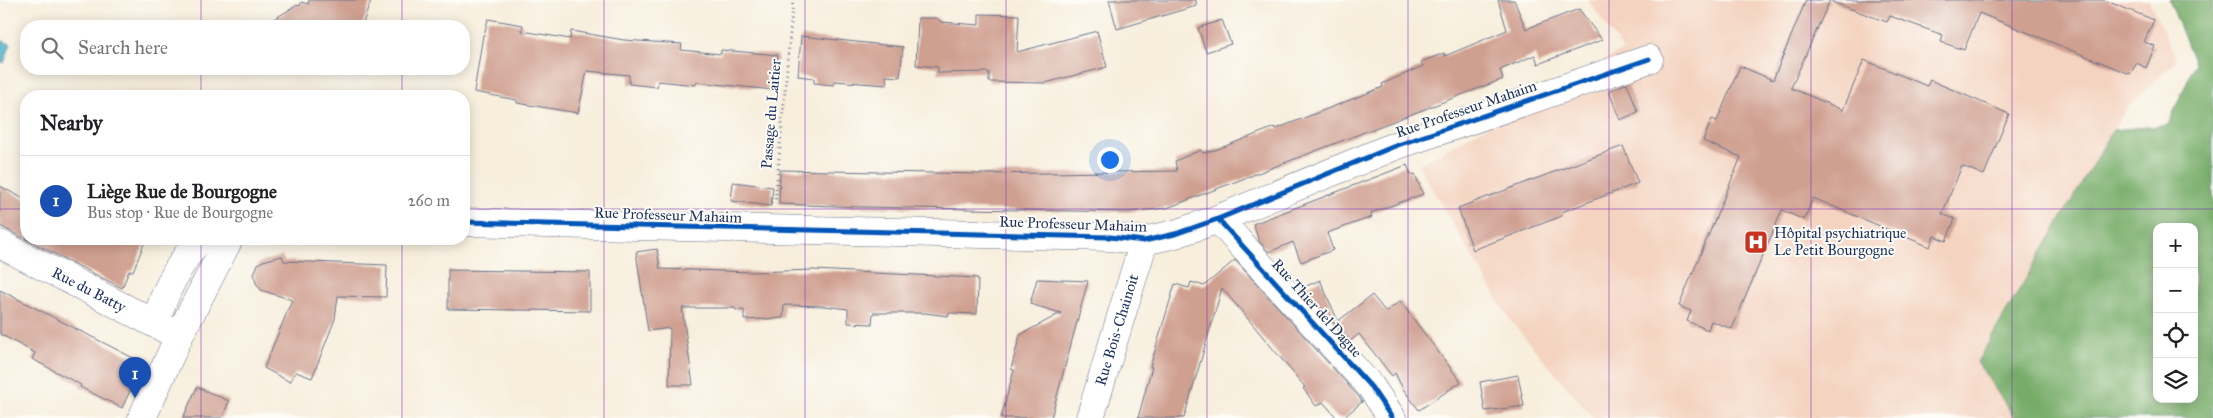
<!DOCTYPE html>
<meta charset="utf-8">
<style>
body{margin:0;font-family:"IM FELL Great Primer",serif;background:#f6f6f6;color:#202124}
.controls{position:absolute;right:15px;bottom:15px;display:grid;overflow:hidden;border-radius:10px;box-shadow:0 2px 12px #0003}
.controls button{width:45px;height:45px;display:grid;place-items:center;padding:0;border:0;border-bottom:1px solid #e0e0e0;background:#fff;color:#202124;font:25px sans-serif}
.you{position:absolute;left:1109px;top:159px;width:18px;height:18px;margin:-12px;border:4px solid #fff;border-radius:50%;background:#1a73e8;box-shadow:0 0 0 8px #1a73e833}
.badge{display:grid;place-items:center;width:32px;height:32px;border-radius:50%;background:#c8321e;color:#fff;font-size:16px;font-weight:700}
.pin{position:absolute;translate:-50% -41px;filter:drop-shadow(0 1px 2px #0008)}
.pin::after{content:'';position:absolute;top:26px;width:18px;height:15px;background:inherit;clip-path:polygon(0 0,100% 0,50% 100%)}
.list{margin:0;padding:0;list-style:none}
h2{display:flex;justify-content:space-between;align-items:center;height:65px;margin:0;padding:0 20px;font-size:21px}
h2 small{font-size:16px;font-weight:400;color:#757577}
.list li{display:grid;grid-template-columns:32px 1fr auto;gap:15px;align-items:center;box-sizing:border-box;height:90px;padding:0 20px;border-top:1px solid #e0e0e0}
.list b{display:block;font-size:19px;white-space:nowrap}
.list p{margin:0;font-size:16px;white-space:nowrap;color:#757577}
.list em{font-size:16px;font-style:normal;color:#757577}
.icon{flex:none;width:28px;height:28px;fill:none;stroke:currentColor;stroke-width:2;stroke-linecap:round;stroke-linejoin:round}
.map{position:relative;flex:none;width:2213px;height:418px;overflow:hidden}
.search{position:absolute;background:#fff;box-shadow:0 2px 12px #0003;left:20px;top:20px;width:450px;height:55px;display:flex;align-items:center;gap:12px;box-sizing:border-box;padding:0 18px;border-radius:20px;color:#757577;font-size:19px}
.panel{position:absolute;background:#fff;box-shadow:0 2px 12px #0003;left:20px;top:90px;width:450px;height:155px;border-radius:20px}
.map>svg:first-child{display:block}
</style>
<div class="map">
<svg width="2213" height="418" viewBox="0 0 2213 418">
<rect width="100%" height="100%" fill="#fdfcf7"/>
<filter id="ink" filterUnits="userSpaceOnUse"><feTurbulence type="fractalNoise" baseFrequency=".02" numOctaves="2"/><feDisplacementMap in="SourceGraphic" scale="10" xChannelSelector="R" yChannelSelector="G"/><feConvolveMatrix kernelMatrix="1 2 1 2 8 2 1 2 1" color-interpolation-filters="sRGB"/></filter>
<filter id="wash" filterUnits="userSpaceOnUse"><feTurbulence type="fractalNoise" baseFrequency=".0096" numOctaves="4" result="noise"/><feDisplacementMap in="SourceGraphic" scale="20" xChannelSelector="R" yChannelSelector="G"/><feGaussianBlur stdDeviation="1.12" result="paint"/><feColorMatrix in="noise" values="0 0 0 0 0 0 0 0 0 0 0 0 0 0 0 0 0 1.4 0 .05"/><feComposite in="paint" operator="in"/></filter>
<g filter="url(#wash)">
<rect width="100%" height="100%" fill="#f7eedc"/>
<!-- built -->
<path fill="#f4d3c0" d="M 1588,0 L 2149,0 L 2177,60 L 2126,109 L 1977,362 L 2015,418 L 1593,418 L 1510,320 L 1418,165 L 1623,50 Z"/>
<!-- forest -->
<path fill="#76ac68" stroke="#486e63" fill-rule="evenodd" d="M 2169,0 L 2213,0 L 2213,418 L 2015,418 L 1977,362 L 2113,130 L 2168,125 L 2195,63 ZM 2157,227 L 2194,227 L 2194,399 L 2157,399 Z"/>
<!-- water -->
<path fill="#42aac2" stroke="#2e6c90" d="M 0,40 L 11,44 L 4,63 L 0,61 Z"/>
<g id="blocks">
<!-- building -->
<path fill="#cf9f90" d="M 309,0 L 371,0 L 362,26 L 263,26 L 297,5 L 300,6 L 301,2 L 308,4 Z
M 1109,0 L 1196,0 L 1196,6 L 1117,29 Z
M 1498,0 L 1514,0 L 1526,29 L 1579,9 L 1602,40 L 1538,64 L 1535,55 L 1500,70 L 1503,79 L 1167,208 L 1127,212 L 860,207 L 779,204 L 780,170 L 982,174 L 1177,171 L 1175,161 L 1201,150 L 1203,153 L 1218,149 L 1275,127 L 1276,129 L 1383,87 L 1382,84 L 1423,66 L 1421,62 L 1444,53 L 1445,56 L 1507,30 Z
M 1806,0 L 1830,0 L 1791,88 L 1843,110 L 1864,60 L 1927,86 L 1930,80 L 2009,114 L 1984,175 L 1962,166 L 1942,214 L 1955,219 L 1946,241 L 1934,236 L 1930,247 L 1813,198 L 1804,220 L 1782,210 L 1732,329 L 1711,321 L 1708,330 L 1687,321 L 1691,311 L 1679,306 L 1741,157 L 1703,141 L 1712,119 L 1717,121 L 1740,66 L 1773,80 Z
M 1833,0 L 2104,0 L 2154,20 L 2144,42 L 2155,46 L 2146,68 L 2137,63 L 2130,74 L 1979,13 L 1964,50 L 1941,42 L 1943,35 L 1890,16 L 1887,22 L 1832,2 Z
M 979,14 L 1019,15 L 1017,52 L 1097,31 L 1107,67 L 1045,83 L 989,82 L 989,72 L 938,73 L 938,67 L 916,65 L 918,18 L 937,18 L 941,22 L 979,25 Z
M 488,19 L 523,25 L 522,31 L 570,39 L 571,31 L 624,40 L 682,44 L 681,50 L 721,54 L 721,50 L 778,55 L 774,90 L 696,82 L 696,85 L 658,81 L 657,87 L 629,84 L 629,75 L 587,71 L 578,113 L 517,103 L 517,100 L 474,92 L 483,35 L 484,35 Z
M 1222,20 L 1231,44 L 1206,52 L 1198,28 Z
M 801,36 L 903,47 L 900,77 L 886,76 L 887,85 L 834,81 L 834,85 L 814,83 L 814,78 L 798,76 Z
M 1627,83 L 1638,112 L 1620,120 L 1609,91 Z
M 1623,146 L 1638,183 L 1562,212 L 1562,216 L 1473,250 L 1458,208 Z
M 1407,165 L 1411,175 L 1415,174 L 1423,194 L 1371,213 L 1372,217 L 1327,233 L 1333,250 L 1301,262 L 1293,242 L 1269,252 L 1259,241 L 1253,224 Z
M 733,182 L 773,187 L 771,206 L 731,201 Z
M 0,186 L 26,200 L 26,239 L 146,239 L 133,271 L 129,271 L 122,288 L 0,226 Z
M 657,249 L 660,269 L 754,272 L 813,270 L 978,278 L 977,314 L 949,313 L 948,316 L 925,313 L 873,313 L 872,324 L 848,323 L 848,309 L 824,306 L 784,305 L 783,318 L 744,320 L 744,310 L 736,310 L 735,308 L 682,308 L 693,385 L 669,385 L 670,328 L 648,331 L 636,252 Z
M 282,256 L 284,261 L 387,265 L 386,297 L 338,296 L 335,319 L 312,378 L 296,372 L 290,382 L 264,368 L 292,300 L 261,290 L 256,283 L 254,274 L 258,264 L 263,261 Z
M 1235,260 L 1359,397 L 1362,402 L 1343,418 L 1337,418 L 1323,402 L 1316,406 L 1303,388 L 1305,387 L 1222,288 L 1184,418 L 1138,418 L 1152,367 L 1150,367 L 1175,284 L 1189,288 L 1191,282 L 1204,286 Z
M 448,270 L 590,272 L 590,311 L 448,309 Z
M 1037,279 L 1088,281 L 1051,418 L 1001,418 L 1014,370 L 1011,369 L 1020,335 L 1061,313 L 1030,304 Z
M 1320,280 L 1338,321 L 1372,295 L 1386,312 L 1400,301 L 1461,382 L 1419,410 L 1403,389 L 1395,373 L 1392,376 L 1359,334 L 1350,341 L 1302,288 Z
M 0,290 L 143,363 L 122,408 L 80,387 L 81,385 L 32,359 L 35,353 L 0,334 Z
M 1518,375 L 1524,406 L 1485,411 L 1480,382 Z
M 197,387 L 229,401 L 222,418 L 183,418 Z"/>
</g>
</g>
<g filter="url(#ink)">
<use href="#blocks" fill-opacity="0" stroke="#68728a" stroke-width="1"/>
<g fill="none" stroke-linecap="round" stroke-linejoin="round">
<!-- minor casing -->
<g stroke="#68728a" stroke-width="29">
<g id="minor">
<path d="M 1218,219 L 1371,387 L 1392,418"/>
<path d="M 464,222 L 1110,237 L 1144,241 L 1175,234 L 1218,219 L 1395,146 L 1649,59"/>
<path id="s1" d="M 0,244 L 179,336"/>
<path d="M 156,323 C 164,292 179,263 200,239"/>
<path d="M 142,418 L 179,336 L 229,239"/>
<path id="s2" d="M 1090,418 L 1144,241"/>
</g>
</g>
<!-- path -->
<path stroke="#68728a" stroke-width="3" stroke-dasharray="1 4" stroke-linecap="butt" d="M 775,204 L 793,0"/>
<!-- minor -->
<use href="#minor" stroke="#fff" stroke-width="28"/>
<!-- cycleway casing -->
<g stroke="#fdfcf7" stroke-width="8">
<path id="cycleway" d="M 1218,219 L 1371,387 L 1392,418
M 464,222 L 1110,237 L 1144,241 L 1175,234 L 1218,219 L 1395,146 L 1649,59"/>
</g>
<!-- cycleway -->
<use href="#cycleway" stroke="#0057b8" stroke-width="5"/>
</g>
</g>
<!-- grid -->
<path fill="none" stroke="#7b2cbf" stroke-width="1" stroke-opacity="0.55" d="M 201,0 L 201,26M 402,0 L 402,26M 604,0 L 604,418M 805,0 L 805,418M 1006,0 L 1006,418M 1207,0 L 1207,418M 1408,0 L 1408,418M 1609,0 L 1609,418M 1811,0 L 1811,418M 2012,0 L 2012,418M 201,69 L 201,96M 402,69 L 402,96M 0,209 L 26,209M 464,209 L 2213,209M 201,239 L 201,418M 402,239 L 402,418"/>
<!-- icons -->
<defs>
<g id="hospital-square" transform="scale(1.25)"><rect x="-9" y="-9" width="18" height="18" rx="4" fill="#c8321e" stroke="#fdfcf7"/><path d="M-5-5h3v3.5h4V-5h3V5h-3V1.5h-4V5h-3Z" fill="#fff"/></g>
</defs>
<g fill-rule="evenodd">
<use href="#hospital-square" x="1756" y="242"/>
</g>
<g text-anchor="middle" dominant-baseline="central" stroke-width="4" stroke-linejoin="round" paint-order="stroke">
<!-- street labels -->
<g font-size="15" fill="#1b2f5e" stroke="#fdfcf7">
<text transform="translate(1466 109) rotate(-19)">Rue Professeur Mahaim</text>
<text transform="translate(771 114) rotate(-85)">Passage du Laitier</text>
<text transform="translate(668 215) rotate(2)">Rue Professeur Mahaim</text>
<text transform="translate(1073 224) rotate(2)">Rue Professeur Mahaim</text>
<text stroke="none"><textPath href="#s1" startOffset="100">Rue du Batty</textPath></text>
<text transform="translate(1317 308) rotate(48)">Rue Thier del Dague</text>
<text stroke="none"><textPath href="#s2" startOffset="92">Rue Bois-Chainoit</textPath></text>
</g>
<!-- poi labels -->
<g font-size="15" fill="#1b2f5e" stroke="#fdfcf7" text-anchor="start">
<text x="1774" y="233">Hôpital psychiatrique<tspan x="1774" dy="17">Le Petit Bourgogne</tspan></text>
</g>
</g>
</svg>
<div class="controls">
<button>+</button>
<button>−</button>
<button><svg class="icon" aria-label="locate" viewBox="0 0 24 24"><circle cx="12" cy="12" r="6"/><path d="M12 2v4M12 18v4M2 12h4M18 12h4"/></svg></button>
<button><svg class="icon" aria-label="layers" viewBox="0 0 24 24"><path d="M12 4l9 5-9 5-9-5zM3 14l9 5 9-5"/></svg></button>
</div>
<div class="you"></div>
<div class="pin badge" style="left:135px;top:398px;background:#1a4fb4">1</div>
<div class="search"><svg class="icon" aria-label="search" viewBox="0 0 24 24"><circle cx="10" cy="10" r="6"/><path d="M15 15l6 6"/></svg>Search here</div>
<section class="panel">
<h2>Nearby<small></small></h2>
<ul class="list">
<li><span class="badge" style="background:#1a4fb4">1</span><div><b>Liège Rue de Bourgogne</b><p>Bus stop · Rue de Bourgogne</p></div><em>260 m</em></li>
</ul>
</section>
</div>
